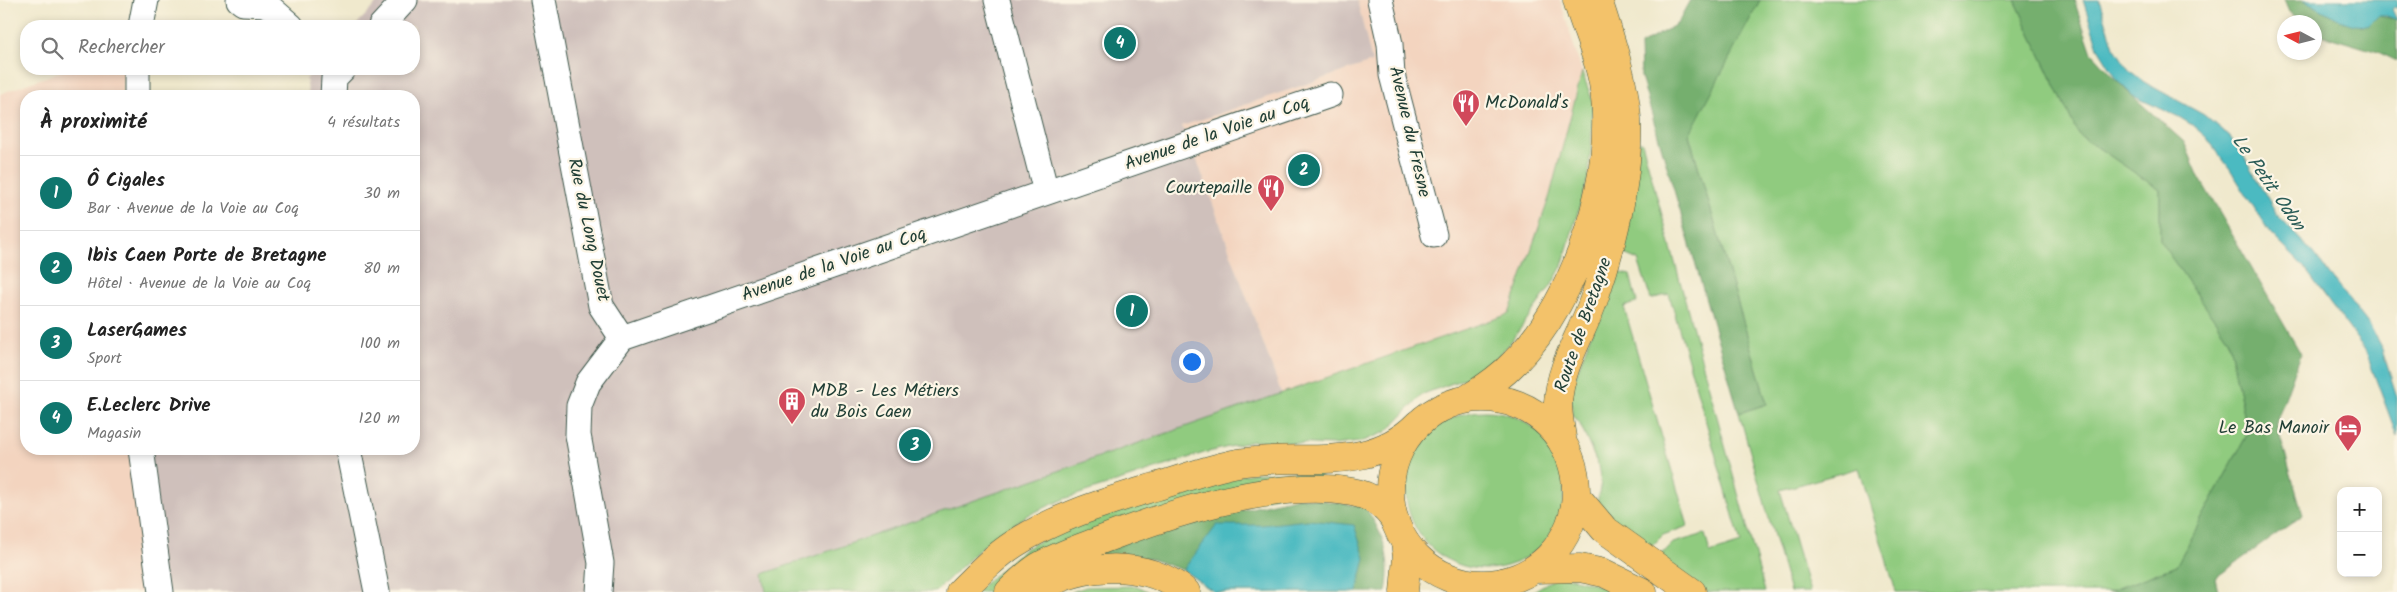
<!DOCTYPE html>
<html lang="fr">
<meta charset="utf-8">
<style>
body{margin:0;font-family:Kalam,sans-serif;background:#f6f6f6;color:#222}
.controls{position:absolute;right:15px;bottom:15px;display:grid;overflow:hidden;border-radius:10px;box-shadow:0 2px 8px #0003}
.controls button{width:45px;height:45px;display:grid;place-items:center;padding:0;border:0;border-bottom:1px solid #e0e0e0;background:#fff;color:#222;font:25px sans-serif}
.compass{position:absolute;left:2277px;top:15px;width:45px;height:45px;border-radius:50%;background:#fff;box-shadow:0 2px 8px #0003;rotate:277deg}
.you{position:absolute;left:1191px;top:361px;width:18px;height:18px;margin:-12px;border:4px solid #fff;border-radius:50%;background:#1a73e8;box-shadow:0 0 0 8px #1a73e833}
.badge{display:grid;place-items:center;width:32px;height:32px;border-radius:50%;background:#0f766e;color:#fff;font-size:16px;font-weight:700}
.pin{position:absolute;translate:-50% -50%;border:2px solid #fff;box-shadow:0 1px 5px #0006}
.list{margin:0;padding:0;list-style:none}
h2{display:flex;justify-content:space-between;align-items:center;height:65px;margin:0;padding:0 20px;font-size:21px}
h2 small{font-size:16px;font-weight:400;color:#767676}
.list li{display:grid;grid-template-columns:32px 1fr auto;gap:15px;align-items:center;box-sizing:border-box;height:75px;padding:0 20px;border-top:1px solid #e0e0e0}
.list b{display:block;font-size:19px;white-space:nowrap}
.list p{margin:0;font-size:16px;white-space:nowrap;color:#767676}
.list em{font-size:16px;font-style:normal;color:#767676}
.icon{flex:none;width:28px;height:28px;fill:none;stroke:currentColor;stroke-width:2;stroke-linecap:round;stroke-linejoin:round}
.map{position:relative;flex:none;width:2397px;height:592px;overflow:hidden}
.search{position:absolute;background:#fff;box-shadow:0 2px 8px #0003;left:20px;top:20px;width:400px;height:55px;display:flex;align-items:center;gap:12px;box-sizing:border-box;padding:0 18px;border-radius:20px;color:#767676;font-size:19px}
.panel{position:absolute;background:#fff;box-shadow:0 2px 8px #0003;left:20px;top:90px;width:400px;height:365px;border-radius:20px}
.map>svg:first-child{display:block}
</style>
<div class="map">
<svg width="2397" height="592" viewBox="0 0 2397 592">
<rect width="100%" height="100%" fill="#fcf5e5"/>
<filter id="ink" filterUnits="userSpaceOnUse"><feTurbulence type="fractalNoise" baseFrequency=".02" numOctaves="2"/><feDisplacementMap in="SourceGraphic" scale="10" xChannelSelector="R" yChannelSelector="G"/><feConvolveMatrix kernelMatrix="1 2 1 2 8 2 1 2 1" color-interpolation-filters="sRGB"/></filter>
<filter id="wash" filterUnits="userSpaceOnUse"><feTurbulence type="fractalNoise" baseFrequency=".0096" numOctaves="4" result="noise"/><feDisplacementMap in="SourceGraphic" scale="20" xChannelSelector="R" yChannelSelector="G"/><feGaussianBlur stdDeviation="1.12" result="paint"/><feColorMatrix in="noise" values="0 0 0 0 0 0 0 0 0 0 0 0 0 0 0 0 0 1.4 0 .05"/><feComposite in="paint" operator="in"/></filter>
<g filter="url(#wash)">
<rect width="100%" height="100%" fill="#f0e9cd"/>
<!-- built -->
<path fill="#f3d4bf" d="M 1357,0 L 1560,0 L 1582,72 L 1550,195 L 1509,314 L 1282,395 L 1198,163 L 1182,126 L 1372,62 Z
M 67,69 L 123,69 L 122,96 L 26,96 L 26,449 L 129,449 L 151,592 L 0,592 L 0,94 Z"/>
<!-- industrial -->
<path fill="#cfc0bb" d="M 380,0 L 1357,0 L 1372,62 L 1182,126 L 1198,163 L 1282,395 L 763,574 L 766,592 L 151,592 L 129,449 L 414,449 L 414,96 L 309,96 L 306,79 L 316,69 L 414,69 L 414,26 L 355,26 Z"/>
<!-- green -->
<path fill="#90cb7f" stroke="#58845a" d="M 1760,0 L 2015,0 L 2078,134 L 2160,190 L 2160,241 L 2228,339 L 2248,433 L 2176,566 L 2108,592 L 1896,592 L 1859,468 L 1780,490 L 1810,592 L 1790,592 L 1739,413 L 1767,404 L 1689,134 Z
M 1582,72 L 1593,102 L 1591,147 L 1588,178 L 1562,266 L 1551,286 L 1507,347 L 1480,373 L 1423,394 L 1386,432 L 1360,442 L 1333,445 L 1253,441 L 1204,453 L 1064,499 L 1026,516 L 982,547 L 935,592 L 766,592 L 763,574 L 1509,314 L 1550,195 Z
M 1639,142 L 1642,142 L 1765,592 L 1707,592 L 1663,560 L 1662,554 L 1673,543 L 1705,534 L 1710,553 L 1741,543 L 1669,294 L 1651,299 L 1638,260 L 1624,254 Z
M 1618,272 L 1630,275 L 1637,302 L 1624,307 L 1688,526 L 1663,535 L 1648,550 L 1597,504 L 1601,482 L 1598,465 L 1580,424 L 1572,414 L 1571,389 L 1613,274 Z
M1406 490a79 79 0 1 1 158 0a79 79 0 1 1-158 0Z
M 1323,472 L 1319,480 L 1001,592 L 975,592 L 1025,549 L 1062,529 L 1212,480 L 1256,473 Z
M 1560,575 L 1623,592 L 1532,592 Z
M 1137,586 L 1148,592 L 1072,592 L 1086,587 Z"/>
<!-- forest -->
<path fill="#74af6e" stroke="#4a7651" d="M 1690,0 L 1760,0 L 1689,135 L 1767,404 L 1739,413 L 1641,77 L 1640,45 L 1677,24 Z
M 2015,0 L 2074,0 L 2092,53 L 2127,91 L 2184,142 L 2199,177 L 2301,354 L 2276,423 L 2303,515 L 2215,578 L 2218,592 L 2108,592 L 2176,566 L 2248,433 L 2228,339 L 2160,241 L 2160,190 L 2078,134 Z
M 2284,0 L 2304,0 L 2342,21 L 2364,27 L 2378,16 L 2396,19 L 2397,61 L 2378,52 L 2315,33 L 2314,22 L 2301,22 L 2289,12 Z
M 1300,497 L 1365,507 C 1384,535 1392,558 1386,592 L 1214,592 L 1183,570 L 1151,559 L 1093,556 L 1157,529 Z"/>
<!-- water -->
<path fill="#4bbac1" stroke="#357c7a" d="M 2083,0 L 2099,0 L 2114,47 L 2129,70 L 2144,82 L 2204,115 L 2230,137 L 2243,155 L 2278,216 L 2312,252 L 2369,325 L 2382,349 L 2397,397 L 2397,436 L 2365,350 L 2303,266 L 2270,233 L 2230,169 L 2206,137 L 2192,125 L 2179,117 L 2133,96 L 2119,82 L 2098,48 Z
M 2304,0 L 2397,0 L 2397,9 L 2395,7 L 2392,9 L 2397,20 L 2387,16 L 2378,16 L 2368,26 L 2354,25 L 2342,21 Z
M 1308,520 L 1354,525 L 1365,558 L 1357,592 L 1214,592 L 1183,570 L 1217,525 L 1262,525 Z"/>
</g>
<g filter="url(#ink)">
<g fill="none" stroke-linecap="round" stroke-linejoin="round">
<!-- minor casing -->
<g stroke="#3e574b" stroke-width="27">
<path id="minor" d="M 239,0 L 243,3 L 266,4 L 291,26
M 543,0 L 601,306 L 622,338
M 997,0 L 1046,192
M 1380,0 L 1390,44 L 1392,75 L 1434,235
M 141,26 L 146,0
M 381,26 L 405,0
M 137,96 L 137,69
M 333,96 L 334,78 L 343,69
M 622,338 L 1330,95
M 141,449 L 161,592
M 348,449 L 377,592
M 599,592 L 601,563 L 578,435 L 579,406 L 588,383 L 622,338"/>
</g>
<!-- major casing -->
<g stroke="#3e574b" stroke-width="29">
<path id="major" d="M1390 491a93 93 0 1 1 186 0a93 93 0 1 1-186 0Z
M 1467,399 C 1485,388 1501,377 1515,362 C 1578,299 1618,171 1603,83 C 1598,55 1585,28 1577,0
M 1563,444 C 1561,430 1558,417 1558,403 C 1560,364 1584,331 1595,296 C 1614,240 1630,177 1627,118 C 1625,82 1609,34 1598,0
M 1576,496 L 1604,529 L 1692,592
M 1535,569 L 1580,568 L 1604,573 L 1643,592"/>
</g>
<!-- highway casing -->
<g stroke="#3e574b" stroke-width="29">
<path id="highway" d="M 960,592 C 977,575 994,557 1014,544 C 1057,516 1106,502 1155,487 C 1182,479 1210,468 1238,463 C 1302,452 1368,475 1418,424
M 1009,592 C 1018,583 1027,574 1038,567 C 1058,555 1080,548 1101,540 C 1171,513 1277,478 1352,492 C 1370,495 1386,506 1395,521
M 1034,592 C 1078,563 1143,558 1186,592
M 1404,592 L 1407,557 L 1405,542
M 1480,592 L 1503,582"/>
</g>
<!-- minor -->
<use href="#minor" stroke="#fff" stroke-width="25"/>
<!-- major -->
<use href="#major" stroke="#f3c26a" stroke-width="28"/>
<!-- highway -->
<use href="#highway" stroke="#f3c26a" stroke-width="28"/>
</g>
</g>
<!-- icons -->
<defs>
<g id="restaurant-pin" transform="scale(1.4375)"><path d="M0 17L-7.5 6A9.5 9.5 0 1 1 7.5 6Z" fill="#d1495b" stroke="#fcf5e5"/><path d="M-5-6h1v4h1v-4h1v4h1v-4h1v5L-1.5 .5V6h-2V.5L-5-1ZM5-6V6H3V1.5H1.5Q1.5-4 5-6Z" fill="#fff"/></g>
<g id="building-pin" transform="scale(1.4375)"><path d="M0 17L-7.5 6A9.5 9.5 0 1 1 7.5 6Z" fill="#d1495b" stroke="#fcf5e5"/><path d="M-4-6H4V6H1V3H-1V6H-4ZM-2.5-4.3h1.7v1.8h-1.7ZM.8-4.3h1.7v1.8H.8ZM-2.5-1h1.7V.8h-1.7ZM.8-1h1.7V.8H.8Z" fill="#fff"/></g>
<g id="hotel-pin" transform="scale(1.4375)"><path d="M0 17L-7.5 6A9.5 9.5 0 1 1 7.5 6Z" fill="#d1495b" stroke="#fcf5e5"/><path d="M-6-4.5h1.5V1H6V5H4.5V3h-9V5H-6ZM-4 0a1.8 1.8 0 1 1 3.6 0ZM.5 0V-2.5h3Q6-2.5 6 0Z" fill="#fff"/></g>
</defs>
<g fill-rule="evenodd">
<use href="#restaurant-pin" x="1466" y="103"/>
<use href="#restaurant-pin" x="1271" y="188"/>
<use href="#building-pin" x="792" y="401"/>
<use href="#hotel-pin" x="2348" y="428"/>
</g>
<g text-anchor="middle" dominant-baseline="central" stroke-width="4.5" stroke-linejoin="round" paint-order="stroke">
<!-- poi labels -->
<g font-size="18" fill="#1f3d34" stroke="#fcf5e5" text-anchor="start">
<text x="1485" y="103">McDonald's</text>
<text x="1252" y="188" text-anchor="end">Courtepaille</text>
<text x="811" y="391">MDB - Les Métiers<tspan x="811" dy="21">du Bois Caen</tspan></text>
<text x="2329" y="428" text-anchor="end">Le Bas Manoir</text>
</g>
<!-- street labels -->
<g font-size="18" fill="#1f3d34" stroke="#fcf5e5">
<text transform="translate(1409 132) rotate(77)">Avenue du Fresne</text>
<text transform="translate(1217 134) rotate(-19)">Avenue de la Voie au Coq</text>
<text transform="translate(588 230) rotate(78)">Rue du Long Douet</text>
<text transform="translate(834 265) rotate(-19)">Avenue de la Voie au Coq</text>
<text transform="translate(1584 325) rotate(-71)">Route de Bretagne</text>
</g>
<!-- water labels -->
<g font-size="19" font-style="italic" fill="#2a5c57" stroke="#fcf5e5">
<text transform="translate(2268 183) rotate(55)">Le Petit Odon</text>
</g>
</g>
</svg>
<div class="controls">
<button>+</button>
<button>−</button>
</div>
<svg class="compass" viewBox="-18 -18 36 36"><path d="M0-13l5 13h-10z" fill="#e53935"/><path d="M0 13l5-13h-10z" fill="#767676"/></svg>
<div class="you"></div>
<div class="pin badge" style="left:1132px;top:311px">1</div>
<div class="pin badge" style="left:1304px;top:170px">2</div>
<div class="pin badge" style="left:915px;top:445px">3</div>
<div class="pin badge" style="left:1120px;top:43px">4</div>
<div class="search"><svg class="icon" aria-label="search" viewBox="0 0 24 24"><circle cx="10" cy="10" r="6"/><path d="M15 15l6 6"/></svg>Rechercher</div>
<section class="panel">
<h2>À proximité<small>4 résultats</small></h2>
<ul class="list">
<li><span class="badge">1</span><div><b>Ô Cigales</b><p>Bar · Avenue de la Voie au Coq</p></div><em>30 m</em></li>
<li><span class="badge">2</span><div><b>Ibis Caen Porte de Bretagne</b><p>Hôtel · Avenue de la Voie au Coq</p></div><em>80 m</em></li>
<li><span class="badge">3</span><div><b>LaserGames</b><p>Sport</p></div><em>100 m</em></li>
<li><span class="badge">4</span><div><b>E.Leclerc Drive</b><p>Magasin</p></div><em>120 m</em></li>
</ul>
</section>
</div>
